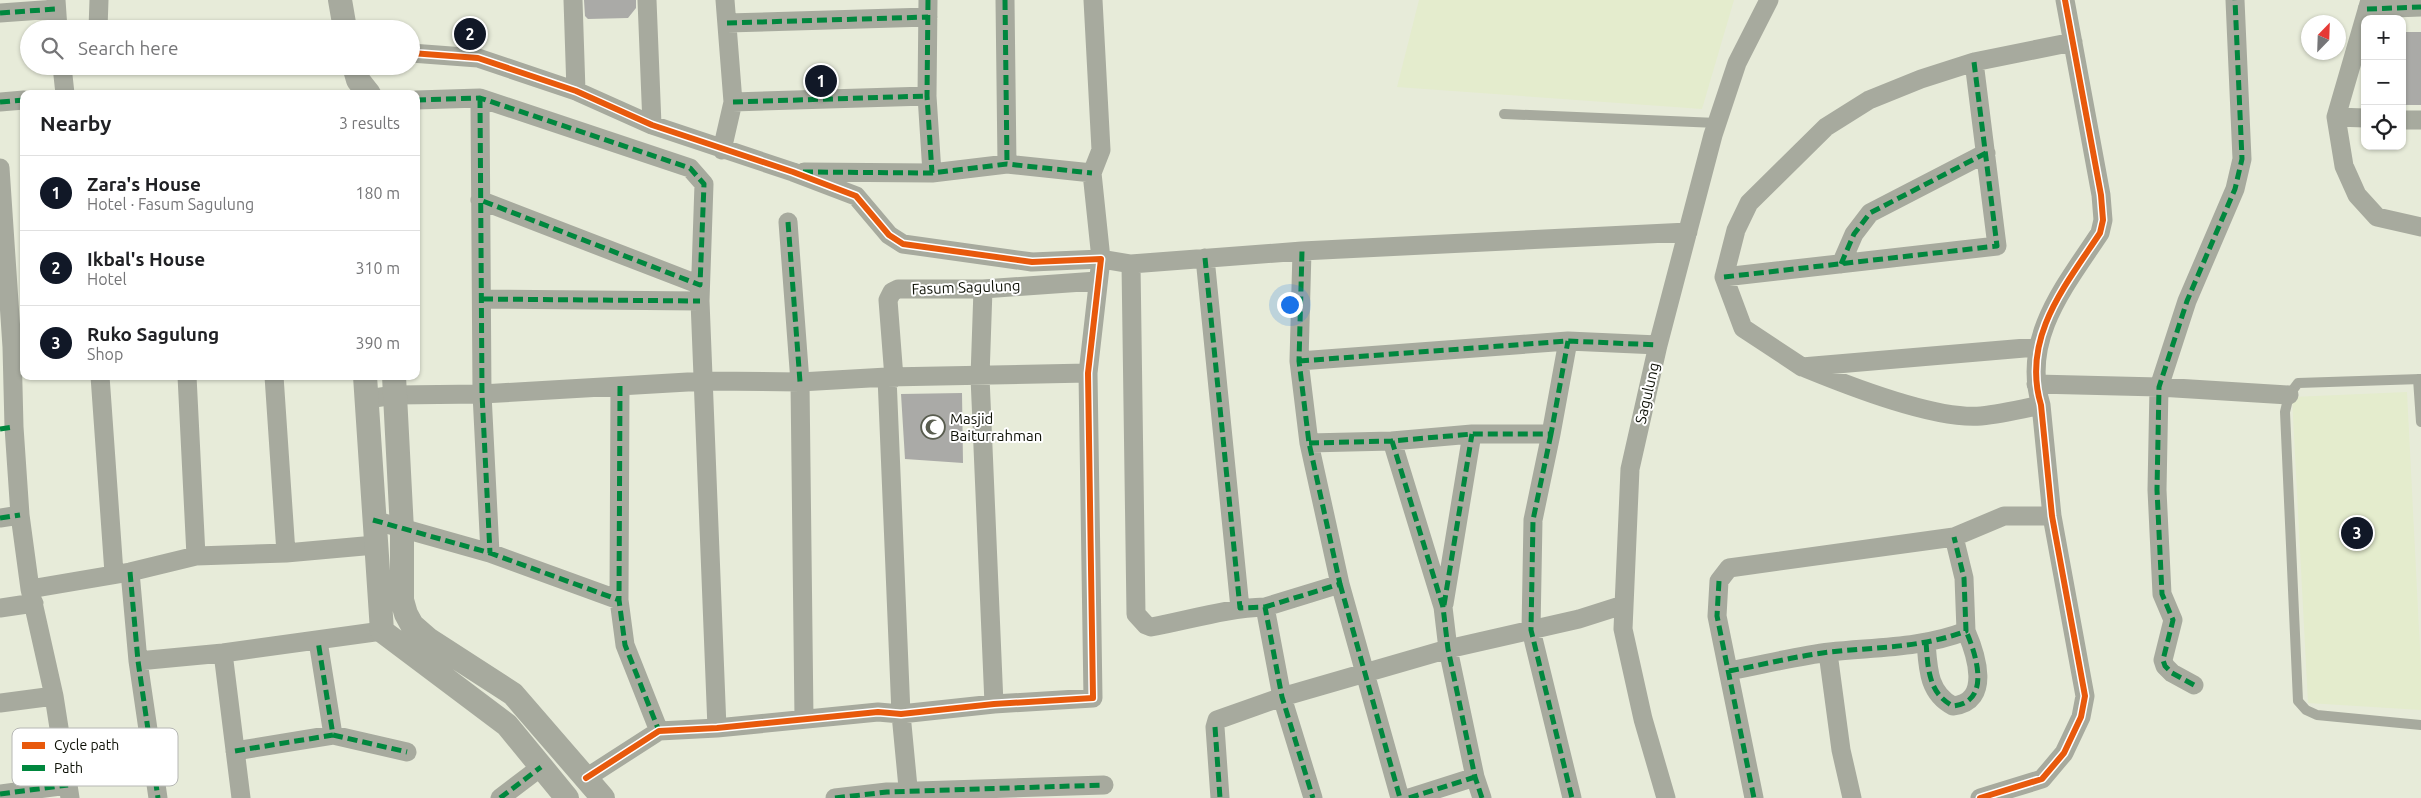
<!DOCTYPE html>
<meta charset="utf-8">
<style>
body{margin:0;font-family:Ubuntu,sans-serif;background:#f6f6f6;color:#202124}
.controls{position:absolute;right:15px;top:15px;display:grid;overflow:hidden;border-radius:10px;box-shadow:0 1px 4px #0004}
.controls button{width:45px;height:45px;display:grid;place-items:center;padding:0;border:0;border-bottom:1px solid #e0e0e0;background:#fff;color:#202124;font:25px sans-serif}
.compass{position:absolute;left:2301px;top:15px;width:45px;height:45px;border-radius:50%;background:#fff;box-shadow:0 1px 4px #0004;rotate:23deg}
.you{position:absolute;left:1289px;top:304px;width:18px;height:18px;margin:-12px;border:4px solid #fff;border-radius:50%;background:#1a73e8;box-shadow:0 0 0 8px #1a73e833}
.badge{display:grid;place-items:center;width:32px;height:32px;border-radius:50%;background:#111827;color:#fff;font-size:16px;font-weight:700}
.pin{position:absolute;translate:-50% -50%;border:2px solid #fff;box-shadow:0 1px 5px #0006}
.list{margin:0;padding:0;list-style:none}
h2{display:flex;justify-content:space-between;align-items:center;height:65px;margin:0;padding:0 20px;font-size:21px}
h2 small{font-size:16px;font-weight:400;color:#757577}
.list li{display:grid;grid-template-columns:32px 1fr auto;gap:15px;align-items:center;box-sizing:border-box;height:75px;padding:0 20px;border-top:1px solid #e0e0e0}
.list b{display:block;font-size:19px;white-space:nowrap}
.list p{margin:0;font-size:16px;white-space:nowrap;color:#757577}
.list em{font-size:16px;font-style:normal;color:#757577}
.icon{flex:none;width:28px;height:28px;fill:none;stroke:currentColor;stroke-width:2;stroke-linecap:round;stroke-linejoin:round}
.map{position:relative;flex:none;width:2421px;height:798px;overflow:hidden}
.search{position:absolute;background:#fff;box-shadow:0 1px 4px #0004;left:20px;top:20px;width:400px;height:55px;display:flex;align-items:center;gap:12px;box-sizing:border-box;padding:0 18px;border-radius:28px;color:#757577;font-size:19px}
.panel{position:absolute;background:#fff;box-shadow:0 1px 4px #0004;left:20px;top:90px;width:400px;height:290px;border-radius:10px}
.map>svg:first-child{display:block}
</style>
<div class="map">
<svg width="2421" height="798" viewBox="0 0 2421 798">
<rect width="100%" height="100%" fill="#e7ebd9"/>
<!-- built -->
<path fill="#e4eccd" d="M 1419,0 L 1734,0 L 1702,109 L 1397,87 Z
M 2407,392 L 2421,669 L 2421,710 L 2308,703 L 2292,397 Z"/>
<!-- building -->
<path fill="#aaaaa7" d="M 584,0 L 636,0 L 636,8 L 628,18 L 588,19 L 585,16 Z
M 2402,32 L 2421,32 L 2421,105 L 2402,105 Z
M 962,393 L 963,463 L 905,459 L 901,394 Z"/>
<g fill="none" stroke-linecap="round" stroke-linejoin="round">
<!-- service -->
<path stroke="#a7aa9e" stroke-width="10" d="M 1504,114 L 1717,123
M 2418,379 L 2421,422
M 2421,379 L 2298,383 L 2289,395 L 2285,412 L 2298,701 L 2306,710 L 2317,715 L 2421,725"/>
<!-- minor -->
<path stroke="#a7aa9e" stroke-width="19" d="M 56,0 L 58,29
M 573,0 L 576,91
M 647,0 L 652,125
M 928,0 L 927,96 L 932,173
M 1005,0 L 1007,164
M 1093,0 L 1101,150 L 1092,173 L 1101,259 L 1131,264 L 1302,251 L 1688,232
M 2370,0 L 2336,117 L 2344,166 L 2357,195 L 2377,217 L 2421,227
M 2367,9 L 2421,7
M 0,13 L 56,9
M 727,23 L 928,17
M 98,29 L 99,0
M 411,53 L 478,58 L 576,91 L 652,125 L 793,172 L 856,196 L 889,235 L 903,244 L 1032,262 L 1101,259 L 1088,373 L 1093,698 L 994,704 L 901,714 L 878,712 L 717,728 L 659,731 L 586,778
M 62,66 L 65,94
M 480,98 L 482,394 L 490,553
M 416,100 L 480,98 L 690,168 L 704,184 L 700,301 L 717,728
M 0,102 L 24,100
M 733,102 L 927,96
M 2336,117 L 2365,118
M 2402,120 L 2421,120
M 722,150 L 733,102 L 725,0
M 0,168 L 12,347 L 14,427 L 20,515 L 30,589 L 54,696 L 70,798
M 804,172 L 932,173 L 1007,164 L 1092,173
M 480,200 L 700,285
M 788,222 L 800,382 L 804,719
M 1205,258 L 1240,608
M 1131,264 L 1136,614 L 1146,625 L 1151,627 C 1189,620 1227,608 1265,607 L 1282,697 L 1313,798
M 1841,264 L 1854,234 L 1870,213 L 1986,153
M 1724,277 L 1997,246 L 1974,62
M 983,289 L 980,377 L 994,704
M 483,299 L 700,301
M 2037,347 L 1802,367 L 1743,328 L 1724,277 L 1736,230 L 1749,203 L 1826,127 L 1869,100 L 1921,79 L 1974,62 L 2073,42
M 1299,361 L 1568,341 L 1658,345
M 1805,368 C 1849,386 1935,420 1981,416 C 2001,414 2022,409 2041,405
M 100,376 L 114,573
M 187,376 L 196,556
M 274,376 L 286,553
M 887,377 L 901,714 L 909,798
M 894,378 L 888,300 L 892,292 L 898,289 L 983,289 L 1097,281
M 2036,384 L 2159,387 L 2289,395
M 620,386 L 619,600 L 625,645 L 659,731
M 367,399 L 395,395 L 482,394 L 705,381 L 800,382 L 887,377 L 1088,373
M 1551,434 L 1533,520 L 1531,630 L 1572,798
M 1309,443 L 1392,441
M 0,518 L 20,515
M 373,520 L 490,553 L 619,600
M 130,572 L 138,661 L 158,798
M 1340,584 L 1400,798
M 30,589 L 130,572 L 196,556 L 286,553 L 375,545
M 1444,604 L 1472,434
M 1265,607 L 1340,584 L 1309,443 L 1299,361 L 1302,251
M 0,608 L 34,603
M 1926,642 C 1928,668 1928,693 1953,706 C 1992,702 1976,654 1966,631
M 223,653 L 241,798
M 1828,653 L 1841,750 L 1852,798
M 138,661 L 223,653 L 382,631
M 1729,671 C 1762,665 1796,656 1830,652 C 1876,647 1922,648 1966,631 L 1964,578 L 1954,537
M 2194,685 L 2172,673 L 2165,666 L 2163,660 L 2173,620 L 2162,594 L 2157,490 L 2159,387 L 2187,301 L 2235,189 L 2242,159 L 2235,0
M 0,703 L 54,696
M 333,735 L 407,752
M 235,751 L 333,735 L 318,641
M 0,794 L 68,785
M 500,798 L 541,767
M 835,798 L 887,792 L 1104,785
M 1220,798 L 1215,727 L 1217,720 L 1282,697 L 1448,649 L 1579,619 L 1623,605
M 1409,798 L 1475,777
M 1482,798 L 1475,777 L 1448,649 L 1443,607 L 1392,441 L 1472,434 L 1551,434 L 1568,341
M 1666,798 L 1643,719 L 1623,629 L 1630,469 L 1658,345 L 1713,135 L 1737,63 L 1769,0
M 1754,798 L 1717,616 L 1719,581 L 1729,568 L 1954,537 L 2004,516 L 2052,516
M 1980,798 L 2042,779 L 2064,753 L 2081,717 L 2085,696 L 2052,516 L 2041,405 C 2021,338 2065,286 2100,233 L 2103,220 L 2101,195 L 2065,0"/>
<!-- tertiary -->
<path stroke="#a7aa9e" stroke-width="24" d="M 340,0 L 345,29
M 354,66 L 358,80 L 369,94
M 365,376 L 382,631 L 507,725 L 567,798
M 394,376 L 402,530 L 402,600 L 406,614 L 412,625 L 428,639 L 513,694 L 603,798"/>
<!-- quiet -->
<path stroke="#00873e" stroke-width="5" stroke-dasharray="10 5" stroke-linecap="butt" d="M 928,0 L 927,96 L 932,173
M 1005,0 L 1007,164
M 2367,9 L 2421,7
M 0,13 L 56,9
M 727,23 L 928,17
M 480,98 L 482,394 L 490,553
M 416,100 L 480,98 L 690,168 L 704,184 L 700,285 L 480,200
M 0,102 L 24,100
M 733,102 L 927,96
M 803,172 L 932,173 L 1007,164 L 1092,173
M 788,222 L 800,382
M 1205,258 L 1240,608 L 1265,607 L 1282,697 L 1313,798
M 1841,264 L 1854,234 L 1870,213 L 1986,153
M 1724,277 L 1997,246 L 1974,62
M 483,299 L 700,301
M 1299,361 L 1568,341 L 1658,345
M 620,386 L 619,600 L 625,645 L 659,731
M 0,429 L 14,427
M 1551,434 L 1533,520 L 1531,630 L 1572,798
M 1309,443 L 1392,441
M 0,518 L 20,515
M 373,520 L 490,553 L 619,600
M 130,572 L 138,661 L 158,798
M 1719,581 L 1717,616 L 1754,798
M 1340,584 L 1400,798
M 1444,605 L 1472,434
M 1265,607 L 1340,584 L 1309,443 L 1299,361 L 1302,251
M 1926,642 C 1928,668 1928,693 1953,706 C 1992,702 1976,654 1966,631
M 1729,671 C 1762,665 1796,656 1830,652 C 1876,647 1922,648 1966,631 L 1964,578 L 1954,537
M 2194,685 L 2172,673 L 2165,666 L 2163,660 L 2173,620 L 2162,594 L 2157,490 L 2159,387 L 2187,301 L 2235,189 L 2242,159 L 2235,0
M 1215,727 L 1220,798
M 333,735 L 407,752
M 235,751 L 333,735 L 318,641
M 0,794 L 68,785
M 500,798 L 541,767
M 835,798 L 887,792 L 1104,785
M 1409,798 L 1475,777
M 1482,798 L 1475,777 L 1448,649 L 1443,607 L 1392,441 L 1472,434 L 1551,434 L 1568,341"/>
<!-- cycleway casing -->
<g stroke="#fff" stroke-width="9">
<path id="cycleway" d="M 411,53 L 478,58 L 576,91 L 652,125 L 793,172 L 856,196 L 889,235 L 903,244 L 1032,262 L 1101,259 L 1088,373 L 1093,698 L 994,704 L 901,714 L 878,712 L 717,728 L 659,731 L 586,778
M 1980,798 L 2042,779 L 2064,753 L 2081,717 L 2085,696 L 2052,516 L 2041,405 C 2021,338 2065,286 2100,233 L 2103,220 L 2101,195 L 2065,0"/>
</g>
<!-- cycleway -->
<use href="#cycleway" stroke="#e8590c" stroke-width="6"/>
</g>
<!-- icons -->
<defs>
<g id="mosque-ring" transform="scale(1.25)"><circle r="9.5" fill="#fff" stroke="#595d4f" stroke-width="1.5"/><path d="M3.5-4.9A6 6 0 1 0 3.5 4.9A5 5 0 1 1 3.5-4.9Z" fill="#595d4f"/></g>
</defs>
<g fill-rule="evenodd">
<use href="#mosque-ring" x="933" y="427"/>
</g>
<g text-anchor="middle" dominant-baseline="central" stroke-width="4" stroke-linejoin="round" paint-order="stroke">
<!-- street labels -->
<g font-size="15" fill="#0d1005" stroke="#fff">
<text transform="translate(966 287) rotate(-2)">Fasum Sagulung</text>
<text transform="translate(1647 393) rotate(-77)">Sagulung</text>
</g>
<!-- poi labels -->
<g font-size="15" fill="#0d1005" stroke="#fff" text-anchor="start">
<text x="950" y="418">Masjid<tspan x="950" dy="17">Baiturrahman</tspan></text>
</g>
</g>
<!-- legend -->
<rect x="12" y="728" width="166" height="58" rx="8" fill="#fff" stroke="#b6b7b4" stroke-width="1"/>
<rect x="22" y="742" width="23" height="7" fill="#e8590c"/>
<rect x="22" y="765" width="23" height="6" fill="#00873e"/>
<g font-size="14" fill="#0d1005">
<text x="54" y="750">Cycle path</text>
<text x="54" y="773">Path</text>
</g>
</svg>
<div class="controls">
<button>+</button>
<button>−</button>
<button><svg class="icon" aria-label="locate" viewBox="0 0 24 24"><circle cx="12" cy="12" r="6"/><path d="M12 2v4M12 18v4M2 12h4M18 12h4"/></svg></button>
</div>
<svg class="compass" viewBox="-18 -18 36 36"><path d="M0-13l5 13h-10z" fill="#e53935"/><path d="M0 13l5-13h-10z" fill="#757577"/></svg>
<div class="you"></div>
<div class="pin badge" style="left:821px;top:81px">1</div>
<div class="pin badge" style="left:470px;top:34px">2</div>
<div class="pin badge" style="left:2357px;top:533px">3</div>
<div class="search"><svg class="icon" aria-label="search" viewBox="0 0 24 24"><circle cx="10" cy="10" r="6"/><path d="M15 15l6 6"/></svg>Search here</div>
<section class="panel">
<h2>Nearby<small>3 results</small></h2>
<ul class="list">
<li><span class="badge">1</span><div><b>Zara's House</b><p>Hotel · Fasum Sagulung</p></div><em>180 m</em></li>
<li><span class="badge">2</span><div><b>Ikbal's House</b><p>Hotel</p></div><em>310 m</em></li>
<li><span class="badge">3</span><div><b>Ruko Sagulung</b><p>Shop</p></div><em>390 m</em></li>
</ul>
</section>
</div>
